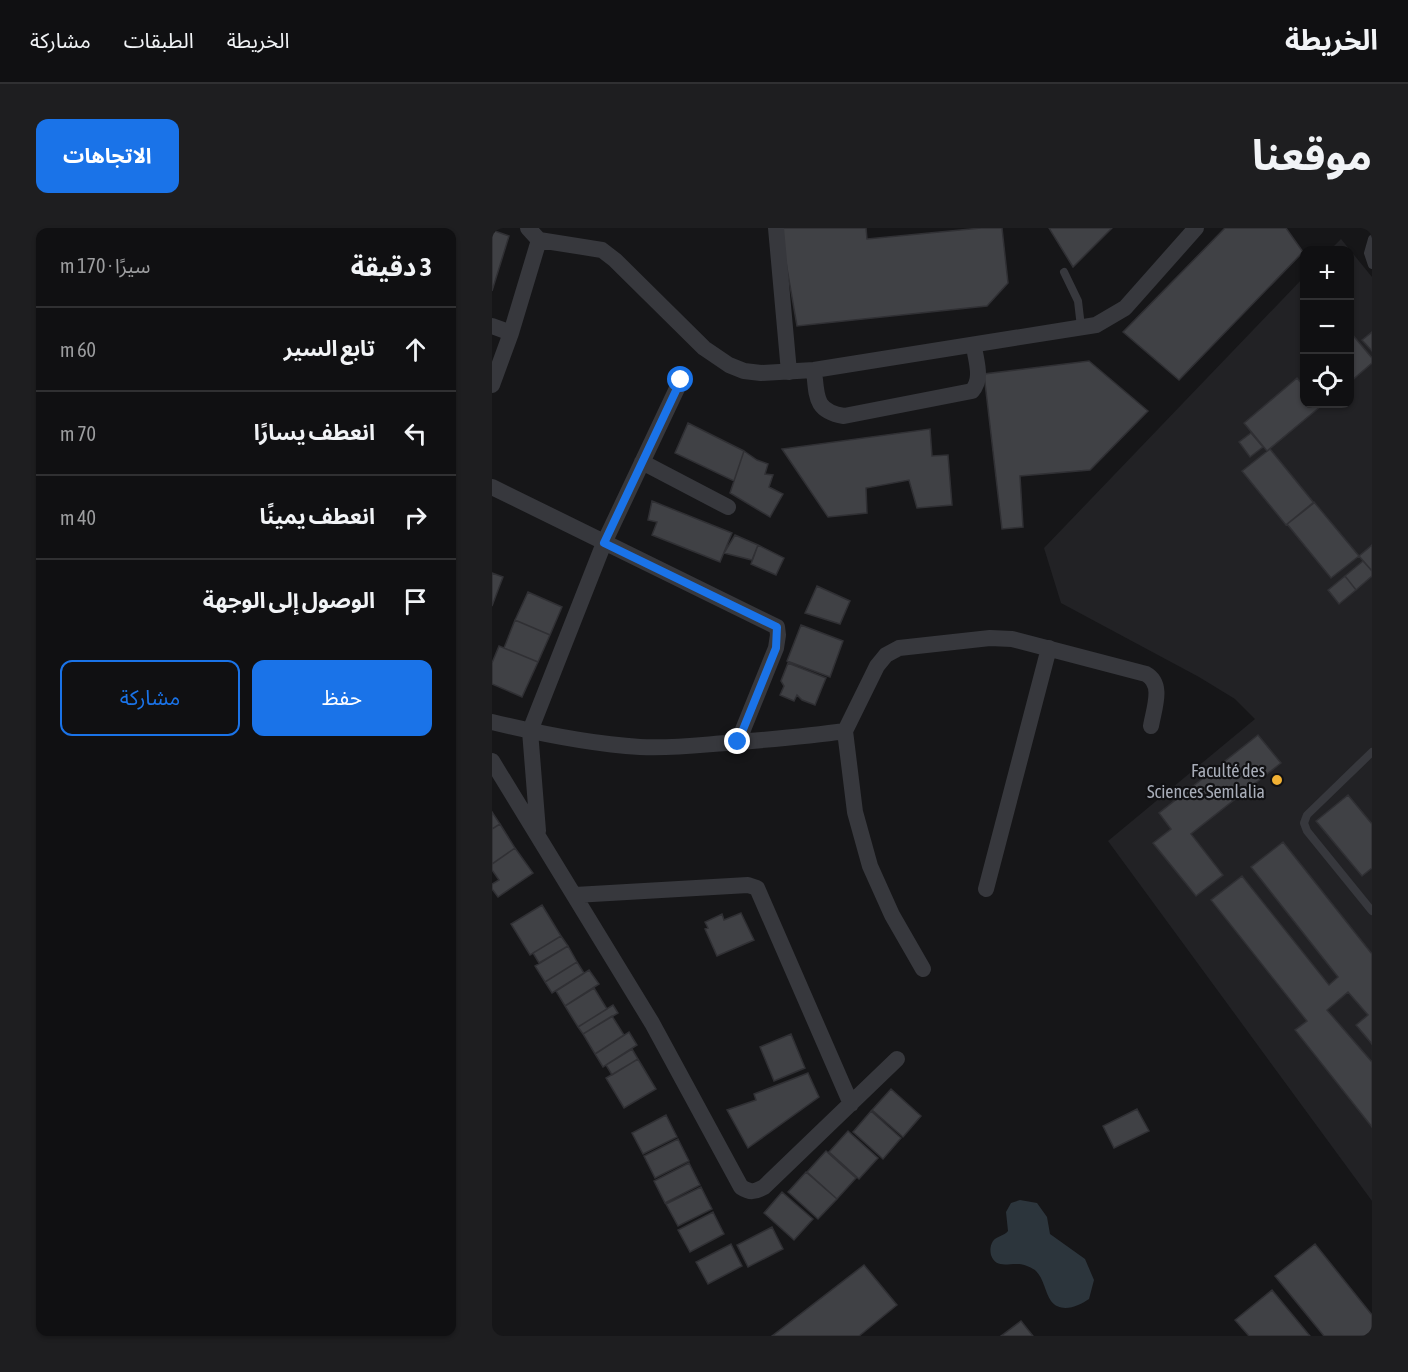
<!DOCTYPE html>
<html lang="ar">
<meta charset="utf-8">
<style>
body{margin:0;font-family:"Asap Condensed","Noto Sans Arabic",sans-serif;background:#1e1e20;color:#f1f3f6;direction:rtl}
.controls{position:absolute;right:18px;top:18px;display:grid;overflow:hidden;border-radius:12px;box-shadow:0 2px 4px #0004}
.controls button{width:54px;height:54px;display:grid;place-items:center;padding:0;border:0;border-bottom:2px solid #303032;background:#101012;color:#f1f3f6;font:30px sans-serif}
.stop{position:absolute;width:18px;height:18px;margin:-14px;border:4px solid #1a73e8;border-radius:50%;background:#fff}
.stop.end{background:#1a73e8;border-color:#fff;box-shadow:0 2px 6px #0008}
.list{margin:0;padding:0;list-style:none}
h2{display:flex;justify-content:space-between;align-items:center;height:78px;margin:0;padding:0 24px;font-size:26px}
h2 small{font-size:20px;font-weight:400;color:#9c9d9f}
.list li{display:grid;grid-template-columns:39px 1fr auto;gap:18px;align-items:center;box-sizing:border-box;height:84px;padding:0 24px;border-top:2px solid #303032}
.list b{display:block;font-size:22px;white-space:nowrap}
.list em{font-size:20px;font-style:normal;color:#9c9d9f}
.actions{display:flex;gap:12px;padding:18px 24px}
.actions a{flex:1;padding:14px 0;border:2px solid #1a73e8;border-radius:12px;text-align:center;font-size:21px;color:#1a73e8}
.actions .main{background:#1a73e8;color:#fff}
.icon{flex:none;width:33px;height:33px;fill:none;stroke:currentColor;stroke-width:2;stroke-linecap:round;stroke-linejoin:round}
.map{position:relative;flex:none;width:880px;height:1108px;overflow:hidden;direction:ltr;border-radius:12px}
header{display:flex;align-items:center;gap:36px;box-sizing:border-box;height:84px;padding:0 30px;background:#101012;border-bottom:2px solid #303032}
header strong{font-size:28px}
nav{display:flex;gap:33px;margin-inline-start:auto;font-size:21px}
.intro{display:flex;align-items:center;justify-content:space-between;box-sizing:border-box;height:144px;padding:0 36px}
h1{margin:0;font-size:42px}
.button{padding:15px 27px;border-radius:12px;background:#1a73e8;color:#fff;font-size:21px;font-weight:700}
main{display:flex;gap:36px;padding:0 36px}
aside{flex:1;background:#101012;border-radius:12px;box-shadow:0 2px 4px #0004}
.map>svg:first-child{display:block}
</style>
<header>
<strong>الخريطة</strong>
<nav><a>الخريطة</a><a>الطبقات</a><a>مشاركة</a></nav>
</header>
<div class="intro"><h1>موقعنا</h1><a class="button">الاتجاهات</a></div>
<main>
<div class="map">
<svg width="880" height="1108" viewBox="0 0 880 1108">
<rect width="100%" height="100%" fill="#161618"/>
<!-- built -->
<path fill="#222225" d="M 849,11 L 880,49 L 880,973 L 616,613 L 763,491 L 743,471 L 707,449 L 569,375 L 552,320 L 812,49 L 812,176 L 858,176 L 858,22 L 838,22 Z"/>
<!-- water -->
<path fill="#2c353c" d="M 528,972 L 545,975 L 555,989 L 558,1006 L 593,1031 L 602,1052 L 597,1071 C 587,1078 569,1086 559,1073 C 553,1064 552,1051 544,1043 C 541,1040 532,1036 527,1036 C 516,1035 504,1041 499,1027 C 498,1022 498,1018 501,1013 C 505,1008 512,1008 516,1003 L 514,984 L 519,975 Z"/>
<!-- building -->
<path fill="#404145" stroke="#303034" stroke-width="1.5" d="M 288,0 L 374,0 L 375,11 L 489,0 L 510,0 L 516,55 L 495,78 L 305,98 Z
M 557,0 L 620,0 L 581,39 Z
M 733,0 L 794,0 L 811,24 L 687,152 L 631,104 Z
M 0,2 L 17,8 L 0,63 Z
M 880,104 L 880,123 L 870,112 Z
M 859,105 L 880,130 L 880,135 L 858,154 L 858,106 Z
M 597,133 L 656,183 L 598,242 L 528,248 L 531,299 L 510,301 L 492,146 Z
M 805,150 L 812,158 L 812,176 L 827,176 L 829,178 L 775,223 L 752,195 Z
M 196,195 L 252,223 L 242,253 L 183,225 Z
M 438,201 L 440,228 L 456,227 L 460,277 L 425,280 L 417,252 L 374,260 L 375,285 L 336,289 L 290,221 Z
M 759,205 L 771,219 L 758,229 L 747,214 Z
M 778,221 L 822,275 L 794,297 L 750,243 Z
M 252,223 L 265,232 L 276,236 L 273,246 L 281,247 L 277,259 L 291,266 L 278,289 L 238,265 Z
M 160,273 L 240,305 L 228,334 L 160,307 L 165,294 L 156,292 Z
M 822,274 L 867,328 L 839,350 L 795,296 Z
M 243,307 L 266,317 L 260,332 L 232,325 Z
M 266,317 L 292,330 L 284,347 L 259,336 Z
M 880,317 L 880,343 L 867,328 Z
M 871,333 L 880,343 L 880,348 L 864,362 L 853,348 Z
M 0,345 L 11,349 L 0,378 Z
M 853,348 L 864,362 L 847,376 L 836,362 Z
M 325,358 L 358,373 L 348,396 L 313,385 Z
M 36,364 L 70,379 L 58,407 L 23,392 Z
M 23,392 L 58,407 L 46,434 L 12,420 Z
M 309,397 L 351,413 L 338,449 L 295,433 Z
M 7,418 L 46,434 L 30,469 L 0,456 L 0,435 Z
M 296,435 L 334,450 L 323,477 L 310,472 L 305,467 L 302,473 L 288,467 L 292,458 L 289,453 Z
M 766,507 L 789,535 L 699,606 L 731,647 L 704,668 L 661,615 L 679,601 L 667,585 Z
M 856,567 L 880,596 L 880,640 L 870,648 L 824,593 Z
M 0,584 L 8,596 L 0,601 Z
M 8,596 L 23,620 L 0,636 L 0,601 Z
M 791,614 L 880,726 L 880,816 L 864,797 L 876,787 L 856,764 L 835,782 L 880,834 L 880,899 L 803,802 L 815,793 L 719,672 L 750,648 L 837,757 L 846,749 L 759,639 Z
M 23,620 L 41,645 L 6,669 L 0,661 L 0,656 L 7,652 L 0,642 L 0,636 Z
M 50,677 L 69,708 L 38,727 L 19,696 Z
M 249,685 L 262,712 L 225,728 L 213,701 L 216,700 L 213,694 L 230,686 L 232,692 Z
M 69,708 L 76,718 L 47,735 L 41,725 Z
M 76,718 L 85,734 L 53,754 L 43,738 Z
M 85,734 L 92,745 L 60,765 L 53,754 Z
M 97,742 L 107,756 L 73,778 L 64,763 Z
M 102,760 L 115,781 L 86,799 L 73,778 Z
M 121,777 L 126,785 L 91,806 L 86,799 Z
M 120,788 L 132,807 L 103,826 L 91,806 Z
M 137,804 L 145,817 L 111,839 L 103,826 Z
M 299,806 L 313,840 L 282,853 L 268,819 Z
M 140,821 L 146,831 L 120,847 L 114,837 Z
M 146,831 L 164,861 L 132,880 L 114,850 Z
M 316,845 L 327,869 L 256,920 L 235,882 L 264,872 L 262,866 Z
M 399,861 L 429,888 L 411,909 L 380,882 Z
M 645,881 L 657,903 L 622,920 L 611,898 Z
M 379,883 L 409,910 L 391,931 L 361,904 Z
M 174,887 L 185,909 L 151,926 L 140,905 Z
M 356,903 L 386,930 L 367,951 L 337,924 Z
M 186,911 L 197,933 L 163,950 L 152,928 Z
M 334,923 L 364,950 L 345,971 L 315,944 Z
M 197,935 L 208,957 L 173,975 L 162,953 Z
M 314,944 L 345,971 L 326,991 L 296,964 Z
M 209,959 L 220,981 L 186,998 L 174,976 Z
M 290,964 L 321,991 L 302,1012 L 272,985 Z
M 221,984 L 232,1006 L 198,1024 L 186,1002 Z
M 280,999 L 291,1021 L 256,1039 L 245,1017 Z
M 239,1016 L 250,1038 L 216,1056 L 204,1034 Z
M 823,1016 L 880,1087 L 880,1105 L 877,1108 L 832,1108 L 783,1048 Z
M 372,1037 L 405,1077 L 367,1108 L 280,1108 Z
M 780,1062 L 818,1108 L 757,1108 L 743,1092 Z
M 529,1093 L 541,1108 L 509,1108 Z"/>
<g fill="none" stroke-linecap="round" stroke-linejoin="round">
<!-- lane -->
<path stroke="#37383d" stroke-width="8" d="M 880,11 L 876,25 L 880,37
M 572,44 L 586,73 L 589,99
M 880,524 L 815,587 L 812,595 L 815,603 L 880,683"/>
<!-- street -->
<path stroke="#37383d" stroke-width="16" d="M 36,0 L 47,12 L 110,22 L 123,32 L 212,120 L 237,137 L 252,143 L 269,145 L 322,142 L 604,97 L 633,80 L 704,0
M 284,0 L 297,144
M 0,98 L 19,105
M 322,142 C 325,168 322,183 352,188 L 480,163 C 491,150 484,134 482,118
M 0,157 L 19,105 L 47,12
M 150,234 L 236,279
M 0,259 L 285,399 L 286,407 L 284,420 L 246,514
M 0,494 C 49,506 98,516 148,519 C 183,521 214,516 248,514 C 283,511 318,508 353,503
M 0,533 L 160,795 L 249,959 C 258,965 263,964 272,959 L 405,831
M 46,603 L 38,503 L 112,315 L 189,152
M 494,661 L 557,420
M 83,667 L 256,657 L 265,660 L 359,876
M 431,741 L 400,687 L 378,638 L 363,584 L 353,503 L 385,438 L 394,427 L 407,420 L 498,410 L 520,411 L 654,446 C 672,456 662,480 659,498"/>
</g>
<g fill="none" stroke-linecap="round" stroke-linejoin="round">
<!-- route -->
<path stroke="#1a73e8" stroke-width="8" d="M 189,152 L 112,315 L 285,399 L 284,420 L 246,514"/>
</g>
<!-- markers -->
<circle fill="#f2b134" stroke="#111113" stroke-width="2" cx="785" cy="552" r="6"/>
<g text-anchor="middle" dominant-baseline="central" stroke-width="4.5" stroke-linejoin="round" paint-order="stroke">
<!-- poi labels -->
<g font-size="18" fill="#a8adb8" stroke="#111113" text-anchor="end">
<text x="773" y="542">Faculté des<tspan x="773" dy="21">Sciences Semlalia</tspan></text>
</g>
</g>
</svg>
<div class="controls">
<button>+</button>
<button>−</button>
<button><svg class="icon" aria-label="locate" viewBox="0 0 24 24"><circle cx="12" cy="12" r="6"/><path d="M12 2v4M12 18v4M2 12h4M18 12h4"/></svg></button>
</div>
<div class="stop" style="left:189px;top:152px"></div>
<div class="stop end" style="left:246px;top:514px"></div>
</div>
<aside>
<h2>3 دقيقة<small>سيرًا · 170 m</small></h2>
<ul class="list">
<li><svg class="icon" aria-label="ahead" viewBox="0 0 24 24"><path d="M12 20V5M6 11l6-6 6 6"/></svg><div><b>تابع السير</b></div><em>60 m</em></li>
<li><svg class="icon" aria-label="left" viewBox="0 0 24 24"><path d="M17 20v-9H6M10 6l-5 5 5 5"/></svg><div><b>انعطف يسارًا</b></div><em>70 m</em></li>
<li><svg class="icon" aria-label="right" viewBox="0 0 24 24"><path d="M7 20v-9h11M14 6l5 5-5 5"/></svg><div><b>انعطف يمينًا</b></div><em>40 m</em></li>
<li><svg class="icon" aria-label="arrive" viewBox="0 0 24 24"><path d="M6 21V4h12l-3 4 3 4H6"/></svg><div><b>الوصول إلى الوجهة</b></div></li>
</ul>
<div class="actions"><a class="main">حفظ</a><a>مشاركة</a></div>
</aside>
</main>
